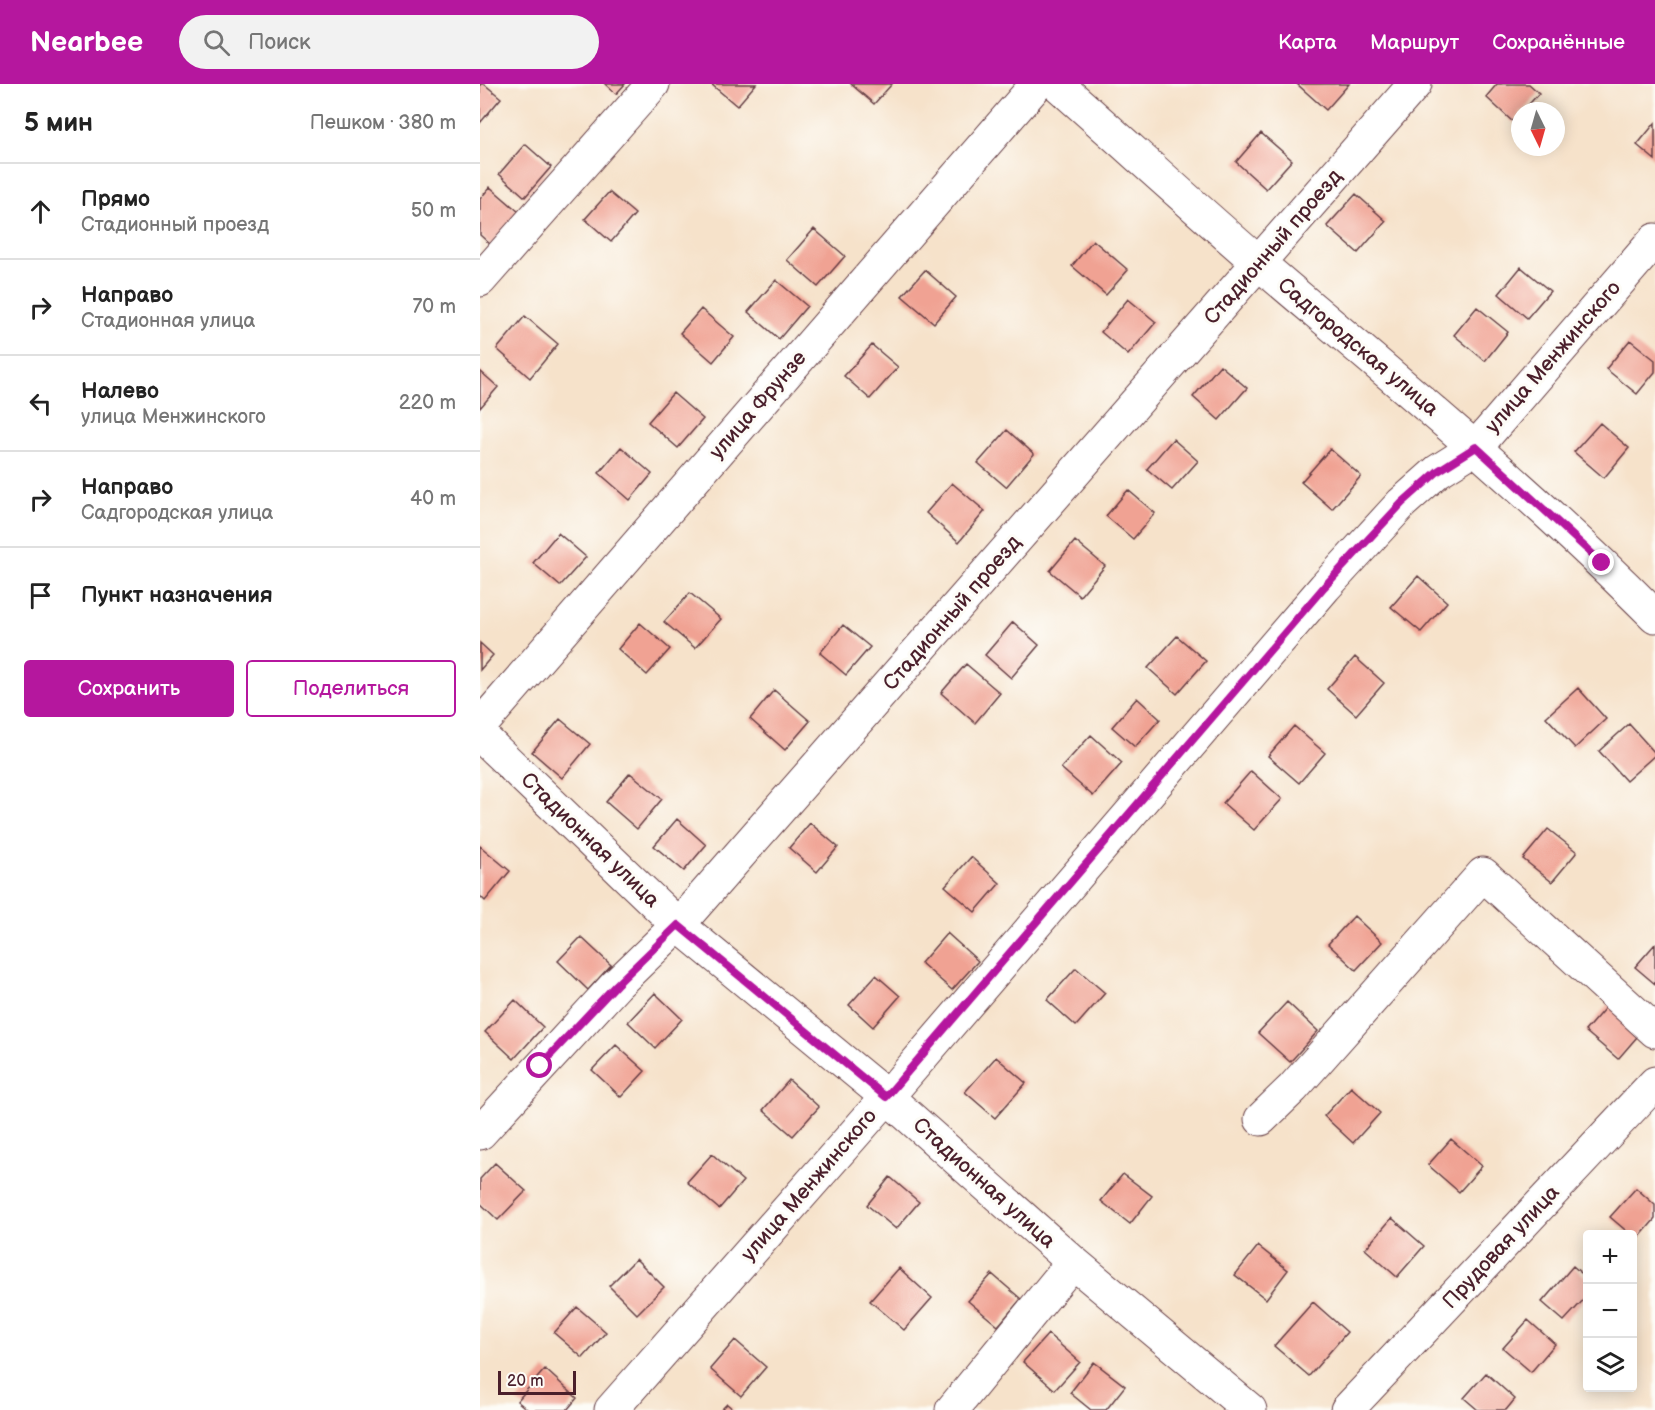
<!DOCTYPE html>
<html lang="ru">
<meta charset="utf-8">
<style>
body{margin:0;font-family:"Balsamiq Sans",sans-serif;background:#f2f2f2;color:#222}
.controls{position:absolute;right:18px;bottom:18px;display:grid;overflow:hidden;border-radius:6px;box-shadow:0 3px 15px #0003}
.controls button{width:54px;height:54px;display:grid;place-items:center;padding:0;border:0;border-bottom:2px solid #e0e0e0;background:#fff;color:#222;font:30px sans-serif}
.compass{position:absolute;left:1031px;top:18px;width:54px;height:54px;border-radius:50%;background:#fff;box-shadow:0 3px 15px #0003;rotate:175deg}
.scale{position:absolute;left:18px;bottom:15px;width:78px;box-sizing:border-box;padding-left:6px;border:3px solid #4a1f2b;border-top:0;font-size:16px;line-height:21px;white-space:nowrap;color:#4a1f2b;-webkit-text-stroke:4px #fdfcf7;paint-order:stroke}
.stop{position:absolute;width:18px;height:18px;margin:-14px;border:4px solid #b5179e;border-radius:50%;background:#fff}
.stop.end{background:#b5179e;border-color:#fff;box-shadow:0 2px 6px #0008}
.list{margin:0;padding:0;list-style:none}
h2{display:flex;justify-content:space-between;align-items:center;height:78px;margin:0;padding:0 24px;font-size:26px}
h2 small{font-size:20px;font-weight:400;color:#767676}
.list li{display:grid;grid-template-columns:39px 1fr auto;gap:18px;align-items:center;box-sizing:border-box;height:96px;padding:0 24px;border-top:2px solid #e0e0e0}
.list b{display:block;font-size:22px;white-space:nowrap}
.list p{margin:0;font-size:20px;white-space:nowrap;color:#767676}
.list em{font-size:20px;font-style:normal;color:#767676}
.actions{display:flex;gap:12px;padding:18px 24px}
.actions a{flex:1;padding:14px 0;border:2px solid #b5179e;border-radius:6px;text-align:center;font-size:21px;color:#b5179e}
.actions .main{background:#b5179e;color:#fff}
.icon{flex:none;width:33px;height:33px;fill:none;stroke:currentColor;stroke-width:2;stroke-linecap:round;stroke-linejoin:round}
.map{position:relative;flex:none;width:1175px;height:1326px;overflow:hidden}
header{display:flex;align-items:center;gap:36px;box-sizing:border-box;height:84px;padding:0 30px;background:#b5179e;color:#fff}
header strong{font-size:28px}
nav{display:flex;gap:33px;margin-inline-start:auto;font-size:21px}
.search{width:420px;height:54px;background:#f2f2f2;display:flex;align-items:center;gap:15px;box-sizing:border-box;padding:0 21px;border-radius:33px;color:#767676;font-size:22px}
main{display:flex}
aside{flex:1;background:#fff}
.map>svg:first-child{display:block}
</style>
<header>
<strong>Nearbee</strong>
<div class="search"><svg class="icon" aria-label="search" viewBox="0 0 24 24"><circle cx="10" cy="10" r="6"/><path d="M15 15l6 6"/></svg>Поиск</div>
<nav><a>Карта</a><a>Маршрут</a><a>Сохранённые</a></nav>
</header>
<main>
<aside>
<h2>5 мин<small>Пешком · 380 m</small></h2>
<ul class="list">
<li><svg class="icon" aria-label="ahead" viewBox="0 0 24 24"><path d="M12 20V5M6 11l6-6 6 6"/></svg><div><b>Прямо</b><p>Стадионный проезд</p></div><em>50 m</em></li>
<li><svg class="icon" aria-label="right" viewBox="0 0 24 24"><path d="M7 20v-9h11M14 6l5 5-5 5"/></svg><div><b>Направо</b><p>Стадионная улица</p></div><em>70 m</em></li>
<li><svg class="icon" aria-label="left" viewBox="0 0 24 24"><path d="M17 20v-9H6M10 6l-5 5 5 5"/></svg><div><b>Налево</b><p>улица Менжинского</p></div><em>220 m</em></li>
<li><svg class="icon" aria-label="right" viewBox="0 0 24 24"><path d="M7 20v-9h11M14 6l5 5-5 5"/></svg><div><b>Направо</b><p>Садгородская улица</p></div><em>40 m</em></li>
<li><svg class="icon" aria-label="arrive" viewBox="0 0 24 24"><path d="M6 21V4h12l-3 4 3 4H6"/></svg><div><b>Пункт назначения</b></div></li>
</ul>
<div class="actions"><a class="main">Сохранить</a><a>Поделиться</a></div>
</aside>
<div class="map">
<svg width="1175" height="1326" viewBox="0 0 1175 1326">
<rect width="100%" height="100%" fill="#fdfcf7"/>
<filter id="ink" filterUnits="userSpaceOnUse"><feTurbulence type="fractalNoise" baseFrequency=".0167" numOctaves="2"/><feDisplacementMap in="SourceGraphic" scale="12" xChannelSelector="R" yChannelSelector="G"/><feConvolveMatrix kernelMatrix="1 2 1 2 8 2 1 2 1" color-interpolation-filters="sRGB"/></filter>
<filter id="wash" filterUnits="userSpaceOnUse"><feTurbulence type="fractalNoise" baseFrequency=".008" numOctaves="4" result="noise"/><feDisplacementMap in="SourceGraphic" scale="24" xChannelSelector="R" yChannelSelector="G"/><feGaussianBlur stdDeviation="1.35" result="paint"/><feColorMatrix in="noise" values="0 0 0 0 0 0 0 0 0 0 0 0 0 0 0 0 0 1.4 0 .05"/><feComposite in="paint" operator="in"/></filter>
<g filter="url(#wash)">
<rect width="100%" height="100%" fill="#f6e2ca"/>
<g id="blocks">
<!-- building -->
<path fill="#f0a293" d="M 0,0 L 4,0 L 21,14 L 0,39 Z
M 125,0 L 145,0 L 136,10 Z
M 231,0 L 276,0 L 257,22 Z
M 371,0 L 412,0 L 394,20 Z
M 817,0 L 869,0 L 846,26 Z
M 1017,0 L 1049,0 L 1059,9 L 1043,27 L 1040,27 L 1040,30 L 1033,38 L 1006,13 Z
M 1175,39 L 1175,76 L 1157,61 Z
M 781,49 L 812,76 L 786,105 L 756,78 Z
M 45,60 L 71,83 L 45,113 L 19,90 Z
M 10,103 L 39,128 L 11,161 L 0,151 L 0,115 Z
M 129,108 L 155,130 L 131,158 L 105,135 Z
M 876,110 L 906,137 L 878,169 L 847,142 Z
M 334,145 L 365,172 L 338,203 L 307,176 Z
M 613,156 L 648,186 L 626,211 L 592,182 Z
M 1041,183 L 1070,207 L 1047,234 L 1019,210 Z
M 445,186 L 476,213 L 454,239 L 422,212 Z
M 296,196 L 327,222 L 299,255 L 268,228 Z
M 648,215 L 676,238 L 648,271 L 621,248 Z
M 997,223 L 1028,248 L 1005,277 L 974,251 Z
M 221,225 L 254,253 L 233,278 L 200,249 Z
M 45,232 L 78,260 L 50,294 L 17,265 Z
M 1150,256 L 1175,276 L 1175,288 L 1157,310 L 1126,285 Z
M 392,261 L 418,283 L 390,315 L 364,292 Z
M 740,281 L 767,304 L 739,336 L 713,313 Z
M 0,287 L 18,303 L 0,324 Z
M 193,309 L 223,335 L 198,364 L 168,338 Z
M 1120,339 L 1149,364 L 1124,394 L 1094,368 Z
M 527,346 L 554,370 L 526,403 L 498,379 Z
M 693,355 L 718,377 L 692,406 L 667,385 Z
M 141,363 L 172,390 L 150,416 L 119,389 Z
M 850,365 L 881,392 L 852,425 L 821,398 Z
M 472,399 L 505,427 L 479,458 L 446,429 Z
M 648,406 L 675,429 L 653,455 L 626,432 Z
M 78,449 L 106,473 L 80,502 L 53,479 Z
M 595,457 L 625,482 L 600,512 L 570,487 Z
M 938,492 L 967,518 L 941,548 L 911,523 Z
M 210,509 L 241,535 L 215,564 L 184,538 Z
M 533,538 L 559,561 L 531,594 L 505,571 Z
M 160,539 L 190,565 L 167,591 L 138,565 Z
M 363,541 L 390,563 L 366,591 L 340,569 Z
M 697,552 L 726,577 L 697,610 L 668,584 Z
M 0,559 L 13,571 L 0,586 Z
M 875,573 L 904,599 L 876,631 L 847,605 Z
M 486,580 L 520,609 L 495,639 L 461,609 Z
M 1098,604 L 1126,635 L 1095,664 L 1066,633 Z
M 294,606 L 330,637 L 305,666 L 270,635 Z
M 657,614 L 680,635 L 655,663 L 632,643 Z
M 80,635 L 110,660 L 82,694 L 52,668 Z
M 1149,640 L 1175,669 L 1175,671 L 1146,697 L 1119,667 Z
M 814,642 L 845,669 L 819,699 L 788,672 Z
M 611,651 L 642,679 L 613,712 L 581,684 Z
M 771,687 L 802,715 L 774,746 L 743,719 Z
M 150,689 L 182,715 L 157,745 L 126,718 Z
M 197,735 L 226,761 L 204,787 L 174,762 Z
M 330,739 L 358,763 L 337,788 L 309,764 Z
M 1068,745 L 1097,768 L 1072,798 L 1043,775 Z
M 0,762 L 30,787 L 5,817 L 0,812 Z
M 491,773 L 520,799 L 495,828 L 465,802 Z
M 874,832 L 902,858 L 876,886 L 848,860 Z
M 467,849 L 498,877 L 472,906 L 441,879 Z
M 101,853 L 131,881 L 108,906 L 78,877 Z
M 1175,860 L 1175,900 L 1155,883 Z
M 596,884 L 625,909 L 596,942 L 567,916 Z
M 396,891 L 420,912 L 393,943 L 369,921 Z
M 175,909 L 202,935 L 175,964 L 148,938 Z
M 35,916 L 63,943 L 34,975 L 5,948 Z
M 1131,917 L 1163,946 L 1138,975 L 1105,947 Z
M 807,918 L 838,947 L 810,978 L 778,949 Z
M 136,961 L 165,987 L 141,1013 L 112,986 Z
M 516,973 L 546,999 L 515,1034 L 485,1008 Z
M 309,996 L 339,1023 L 313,1052 L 283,1026 Z
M 871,1003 L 900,1029 L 873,1059 L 844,1032 Z
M 971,1055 L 1002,1082 L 979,1108 L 948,1081 Z
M 232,1070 L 263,1097 L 239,1125 L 207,1098 Z
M 15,1079 L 46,1107 L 18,1136 L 0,1119 L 0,1095 Z
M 643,1090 L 672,1112 L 650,1140 L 621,1117 Z
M 410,1093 L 439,1118 L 416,1145 L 387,1121 Z
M 1156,1104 L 1175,1121 L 1175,1135 L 1157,1156 L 1152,1150 L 1150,1150 L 1130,1133 Z
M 912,1134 L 944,1162 L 917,1193 L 885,1165 Z
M 778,1162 L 808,1186 L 786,1215 L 755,1191 Z
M 156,1175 L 184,1203 L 157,1230 L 129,1202 Z
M 1093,1182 L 1108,1195 L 1108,1211 L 1084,1237 L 1062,1218 Z
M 419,1184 L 452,1214 L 424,1246 L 390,1217 Z
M 512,1190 L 541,1215 L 518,1242 L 488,1217 Z
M 833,1218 L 867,1248 L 829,1292 L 794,1262 Z
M 97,1223 L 126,1248 L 103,1274 L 74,1249 Z
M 1048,1236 L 1075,1260 L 1051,1288 L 1023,1264 Z
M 568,1250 L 600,1278 L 575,1306 L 543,1278 Z
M 255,1256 L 286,1283 L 261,1312 L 230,1285 Z
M 614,1278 L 645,1302 L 626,1326 L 611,1326 L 590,1309 Z
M 65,1285 L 97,1314 L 87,1326 L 48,1326 L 37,1317 Z
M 1006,1289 L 1035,1315 L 1026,1326 L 998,1326 L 984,1314 Z
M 247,1320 L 254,1326 L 241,1326 Z"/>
</g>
</g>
<g filter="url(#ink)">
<use href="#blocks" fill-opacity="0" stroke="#643c43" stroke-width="1.5"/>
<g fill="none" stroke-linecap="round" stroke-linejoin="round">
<!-- minor casing -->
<g stroke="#643c43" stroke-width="35">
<path id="minor" d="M 577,0 C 645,60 712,121 781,181 C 915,295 1051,407 1175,532
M 0,196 L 173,0
M 0,642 L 557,0
M 0,651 L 198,841 L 407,1013 L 593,1178 L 770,1326
M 781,1035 L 813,1004 L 1003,790 L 1175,947
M 0,1049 L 136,901 L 198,841 L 935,0
M 131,1326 L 407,1013 L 845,503 L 922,419 L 958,387 L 996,363 L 1175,156
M 472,1326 L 593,1178
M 867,1326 L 1175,999"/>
</g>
<!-- minor -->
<use href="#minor" stroke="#fff" stroke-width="33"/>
</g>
</g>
<g fill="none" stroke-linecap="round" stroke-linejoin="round" filter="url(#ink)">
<!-- route -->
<path stroke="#b5179e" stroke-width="8" d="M 60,982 L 136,901 L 198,841 L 406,1013 L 844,503 L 922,419 L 958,387 L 996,363 L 1122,479"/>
</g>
<g text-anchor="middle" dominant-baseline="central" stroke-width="6" stroke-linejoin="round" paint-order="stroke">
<!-- street labels -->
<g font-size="21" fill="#4a1f2b" stroke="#fdfcf7">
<text transform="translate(793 163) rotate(-49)">Стадионный проезд</text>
<text transform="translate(878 263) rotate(40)">Садгородская улица</text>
<text transform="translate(1073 273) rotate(-49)">улица Менжинского</text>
<text transform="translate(278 321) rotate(-49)">улица Фрунзе</text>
<text transform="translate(472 529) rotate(-49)">Стадионный проезд</text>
<text transform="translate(110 756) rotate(44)">Стадионная улица</text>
<text transform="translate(504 1099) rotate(42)">Стадионная улица</text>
<text transform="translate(329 1101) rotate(-49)">улица Менжинского</text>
<text transform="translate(1021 1163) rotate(-47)">Прудовая улица</text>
</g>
</g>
</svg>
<div class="controls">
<button>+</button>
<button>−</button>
<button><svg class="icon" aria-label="layers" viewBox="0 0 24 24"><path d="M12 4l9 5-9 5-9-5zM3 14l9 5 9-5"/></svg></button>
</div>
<svg class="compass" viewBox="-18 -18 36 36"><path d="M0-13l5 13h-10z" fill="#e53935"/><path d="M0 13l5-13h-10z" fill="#767676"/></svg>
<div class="scale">20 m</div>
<div class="stop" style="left:60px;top:982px"></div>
<div class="stop end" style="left:1122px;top:479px"></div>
</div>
</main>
